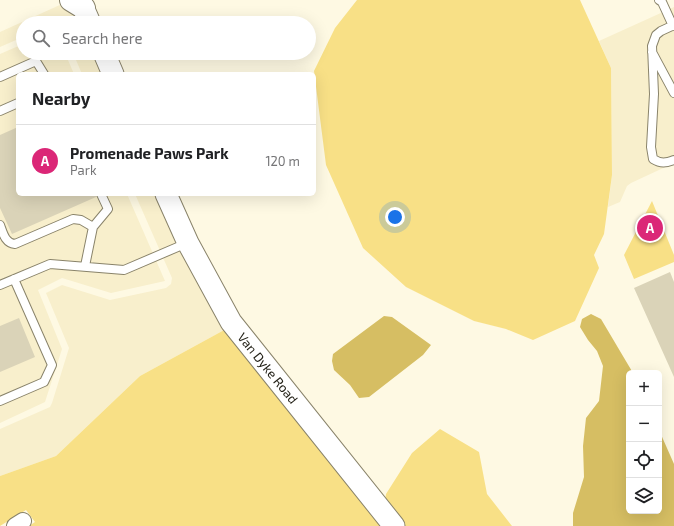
<!DOCTYPE html>
<meta charset="utf-8">
<style>
body{margin:0;font-family:"Exo 2",sans-serif;background:#f6f6f6;color:#202124}
.controls{position:absolute;right:12px;bottom:12px;display:grid;overflow:hidden;border-radius:6px;box-shadow:0 4px 16px #0002}
.controls button{width:36px;height:36px;display:grid;place-items:center;padding:0;border:0;border-bottom:1px solid #e0e0e0;background:#fff;color:#202124;font:20px sans-serif}
.you{position:absolute;left:395px;top:217px;width:14px;height:14px;margin:-10px;border:3px solid #fff;border-radius:50%;background:#1a73e8;box-shadow:0 0 0 6px #1a73e833}
.badge{display:grid;place-items:center;width:26px;height:26px;border-radius:50%;background:#db2777;color:#fff;font-size:13px;font-weight:700}
.pin{position:absolute;translate:-50% -50%;border:2px solid #fff;box-shadow:0 1px 4px #0006}
.list{margin:0;padding:0;list-style:none}
h2{display:flex;justify-content:space-between;align-items:center;height:52px;margin:0;padding:0 16px;font-size:17px}
h2 small{font-size:13px;font-weight:400;color:#757577}
.list li{display:grid;grid-template-columns:26px 1fr auto;gap:12px;align-items:center;box-sizing:border-box;height:72px;padding:0 16px;border-top:1px solid #e0e0e0}
.list b{display:block;font-size:15px;white-space:nowrap}
.list p{margin:0;font-size:13px;white-space:nowrap;color:#757577}
.list em{font-size:13px;font-style:normal;color:#757577}
.icon{flex:none;width:22px;height:22px;fill:none;stroke:currentColor;stroke-width:2;stroke-linecap:round;stroke-linejoin:round}
.map{position:relative;flex:none;width:674px;height:526px;overflow:hidden}
.search{position:absolute;background:#fff;box-shadow:0 4px 16px #0002;left:16px;top:16px;width:300px;height:44px;display:flex;align-items:center;gap:10px;box-sizing:border-box;padding:0 14px;border-radius:22px;color:#757577;font-size:15px}
.panel{position:absolute;background:#fff;box-shadow:0 4px 16px #0002;left:16px;top:72px;width:300px;height:124px;border-radius:6px}
.map>svg:first-child{display:block}
</style>
<div class="map">
<svg width="674" height="526" viewBox="0 0 674 526">
<rect width="100%" height="100%" fill="#fef9e3"/>
<!-- built -->
<path fill="#f8efcc" d="M 62,4 L 77,14 L 81,23 L 23,23 L 23,37 L 0,47 L 0,32 Z
M 674,7 L 674,163 L 631,183 L 627,186 L 620,202 L 608,207 L 612,175 L 611,68 L 599,41 Z
M 23,44 L 23,53 L 65,53 L 74,74 L 18,74 L 18,194 L 127,194 L 165,281 L 111,293 L 62,278 L 38,290 L 62,349 L 45,402 L 0,423 L 0,54 Z
M 73,53 L 94,53 L 103,74 L 82,74 Z
M 135,194 L 157,194 L 226,329 L 140,376 L 56,456 L 0,476 L 0,429 L 50,407 L 52,403 L 69,348 L 46,293 L 62,285 L 110,300 L 166,288 L 171,284 L 172,278 Z"/>
<!-- green -->
<path fill="#f8e086" d="M 357,0 L 580,0 L 611,68 L 612,175 L 604,234 L 594,255 L 599,268 L 575,321 L 533,340 L 506,329 L 474,321 L 406,287 L 363,248 L 326,165 L 314,71 L 335,28 Z
M 652,201 L 674,255 L 674,262 L 634,279 L 624,255 Z
M 226,329 L 384,526 L 29,526 L 35,522 L 26,510 L 0,526 L 0,476 L 56,456 L 140,376 Z
M 440,429 L 479,452 L 487,494 L 512,526 L 405,526 L 385,501 L 386,494 L 412,453 Z"/>
<!-- water -->
<path fill="#d6be63" d="M 591,314 L 601,319 L 633,373 L 629,373 L 629,511 L 659,511 L 659,430 L 674,464 L 674,526 L 573,526 L 573,513 L 584,477 L 583,446 L 586,418 L 599,401 L 603,366 L 597,351 L 588,340 L 580,327 L 582,319 Z
M 384,316 L 392,317 L 431,345 L 423,355 L 369,397 L 359,398 L 350,385 L 334,370 L 332,361 L 333,354 Z"/>
<!-- building -->
<path fill="#dad3b8" d="M 18,127 L 18,194 L 96,194 L 96,197 L 12,234 L 0,208 L 0,135 Z
M 670,272 L 674,282 L 674,377 L 634,288 Z
M 19,318 L 35,357 L 0,372 L 0,326 Z"/>
<g fill="none" stroke-linecap="round" stroke-linejoin="round">
<!-- service casing -->
<g stroke="#89836a" stroke-width="10">
<path id="service" d="M 659,0 L 662,2 L 673,26
M 674,25 L 661,31 L 656,35 L 652,46 L 654,94 L 651,147 L 653,159 C 661,164 666,163 674,160
M 652,52 L 674,93
M 0,77 L 36,61 L 44,74
M 0,111 L 18,103
M 0,225 C 3,233 5,243 15,244 L 73,219 L 81,220 L 93,227
M 85,266 L 93,227 L 108,209 L 101,194
M 0,285 L 50,264 L 124,270 L 187,243
M 0,401 L 44,382 L 52,365 L 14,279"/>
</g>
<!-- minor casing -->
<g stroke="#89836a" stroke-width="18">
<path id="minor" d="M 15,526 L 23,521"/>
</g>
<!-- tertiary casing -->
<g stroke="#89836a" stroke-width="23">
<path id="tertiary" d="M 80,0 L 90,23
M 104,53 L 113,74
M 166,194 L 188,243 L 231,322 L 394,526"/>
</g>
<!-- primary casing -->
<g stroke="#89836a" stroke-width="24">
<path id="primary" d="M 71,0 L 84,8"/>
</g>
<!-- service -->
<use href="#service" stroke="#fff" stroke-width="8"/>
<!-- minor -->
<use href="#minor" stroke="#fff" stroke-width="16"/>
<!-- tertiary -->
<use href="#tertiary" stroke="#fff" stroke-width="21"/>
<!-- primary -->
<use href="#primary" stroke="#fff" stroke-width="22"/>
</g>
<g text-anchor="middle" dominant-baseline="central" stroke-width="3" stroke-linejoin="round" paint-order="stroke">
<!-- street labels -->
<g font-size="13" fill="#211f15" stroke="#fff">
<text transform="translate(268 368) rotate(51)">Van Dyke Road</text>
</g>
</g>
</svg>
<div class="controls">
<button>+</button>
<button>−</button>
<button><svg class="icon" aria-label="locate" viewBox="0 0 24 24"><circle cx="12" cy="12" r="6"/><path d="M12 2v4M12 18v4M2 12h4M18 12h4"/></svg></button>
<button><svg class="icon" aria-label="layers" viewBox="0 0 24 24"><path d="M12 4l9 5-9 5-9-5zM3 14l9 5 9-5"/></svg></button>
</div>
<div class="you"></div>
<div class="pin badge" style="left:650px;top:228px">A</div>
<div class="search"><svg class="icon" aria-label="search" viewBox="0 0 24 24"><circle cx="10" cy="10" r="6"/><path d="M15 15l6 6"/></svg>Search here</div>
<section class="panel">
<h2>Nearby<small></small></h2>
<ul class="list">
<li><span class="badge">A</span><div><b>Promenade Paws Park</b><p>Park</p></div><em>120 m</em></li>
</ul>
</section>
</div>
